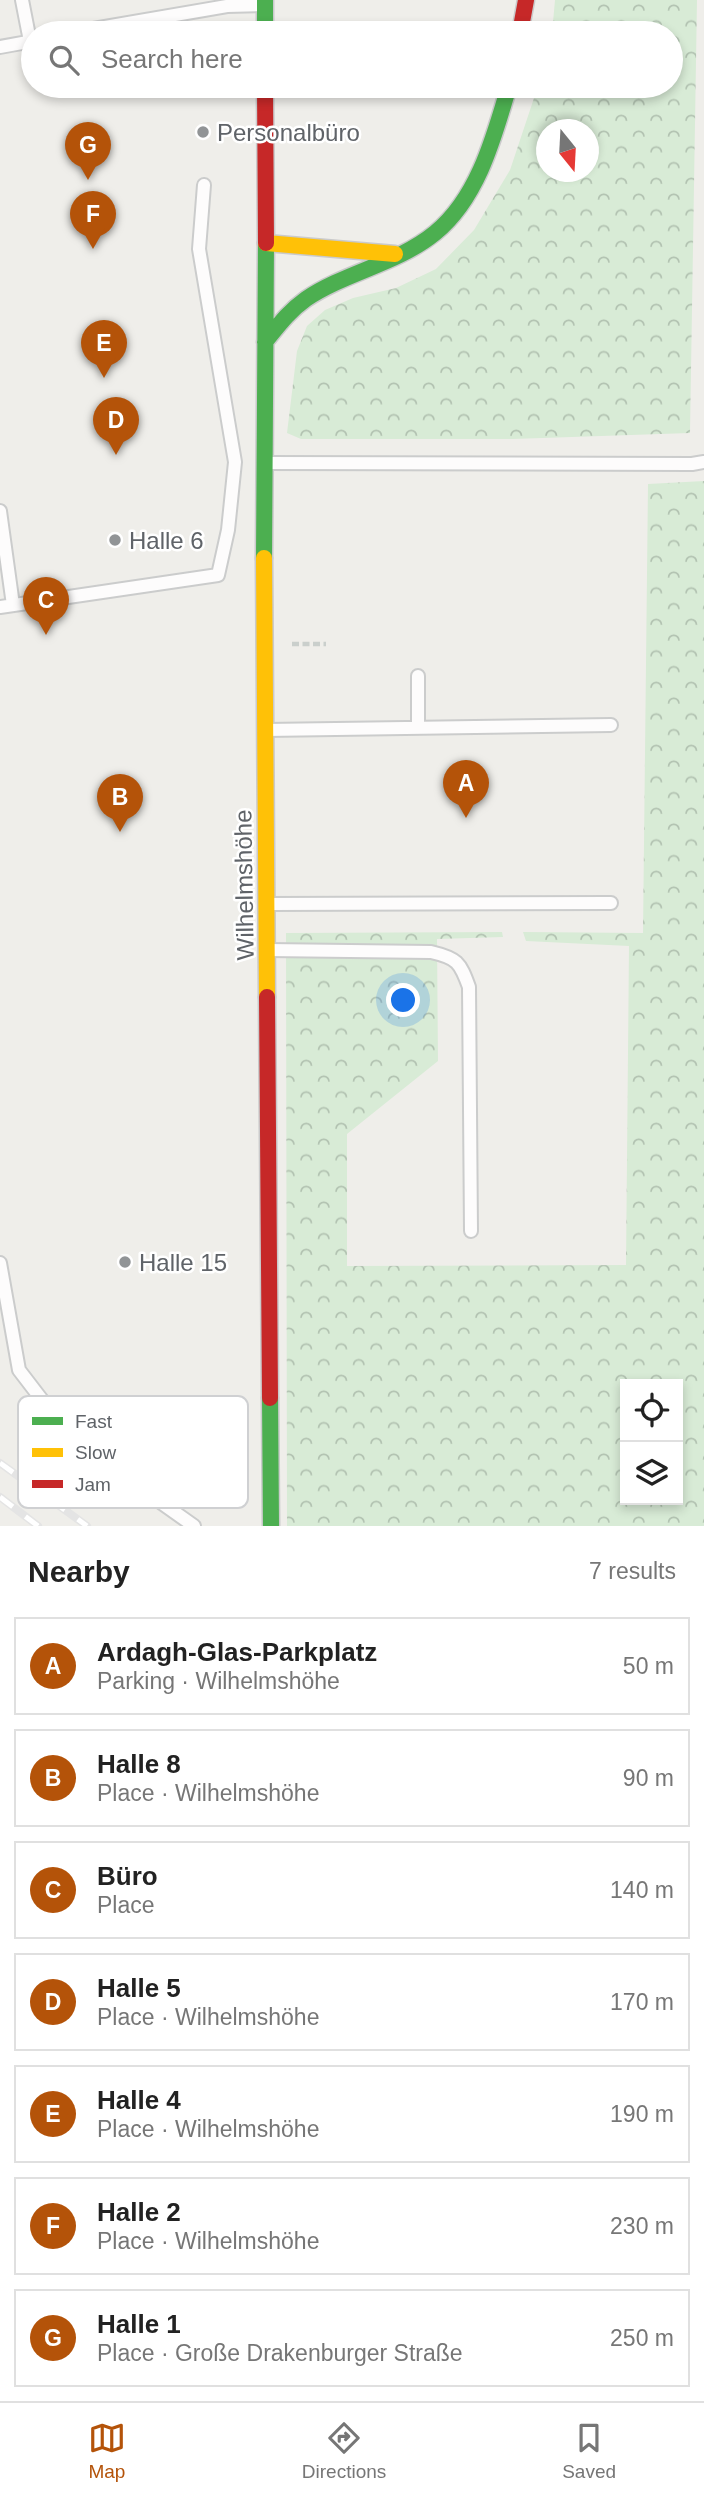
<!DOCTYPE html>
<meta charset="utf-8">
<style>
body{margin:0;font-family:Arial,sans-serif;background:#f2f2f2;color:#222}
.controls{position:absolute;right:21px;bottom:21px;display:grid;overflow:hidden;border-radius:0px;box-shadow:0 4px 10px #0003}
.controls button{width:63px;height:63px;display:grid;place-items:center;padding:0;border:0;border-bottom:2px solid #e0e0e0;background:#fff;color:#222;font:35px sans-serif}
.compass{position:absolute;left:536px;top:119px;width:63px;height:63px;border-radius:50%;background:#fff;box-shadow:0 4px 10px #0003;rotate:162deg}
.you{position:absolute;left:404px;top:1001px;width:24px;height:24px;margin:-18px;border:5px solid #fff;border-radius:50%;background:#1a73e8;box-shadow:0 0 0 10px #1a73e833}
.badge{display:grid;place-items:center;width:46px;height:46px;border-radius:50%;background:#b45309;color:#fff;font-size:23px;font-weight:700}
.pin{position:absolute;translate:-50% -58px;filter:drop-shadow(0 2px 4px #0008)}
.pin::after{content:'';position:absolute;top:37px;width:24px;height:21px;background:inherit;clip-path:polygon(0 0,100% 0,50% 100%)}
.list{margin:0;padding:0;list-style:none}
h2{display:flex;justify-content:space-between;align-items:center;height:91px;margin:0;padding:0 28px;font-size:30px}
h2 small{font-size:23px;font-weight:400;color:#767676}
.list li{display:grid;grid-template-columns:46px 1fr auto;gap:21px;align-items:center;box-sizing:border-box;height:98px;margin:0 14px 14px;padding:0 14px;border:2px solid #e0e0e0;border-radius:0px}
.list b{display:block;font-size:26px;white-space:nowrap}
.list p{margin:0;font-size:23px;white-space:nowrap;color:#767676}
.list em{font-size:23px;font-style:normal;color:#767676}
.icon{flex:none;width:38px;height:38px;fill:none;stroke:currentColor;stroke-width:2;stroke-linecap:round;stroke-linejoin:round}
.map{position:relative;flex:none;width:704px;height:1526px;overflow:hidden}
.search{position:absolute;background:#fff;box-shadow:0 4px 10px #0003;left:21px;right:21px;top:21px;height:77px;display:flex;align-items:center;gap:18px;box-sizing:border-box;padding:0 24px;border-radius:38px;color:#767676;font-size:26px}
.sheet{height:875px;background:#fff}
nav{display:flex;justify-content:space-around;align-items:center;box-sizing:border-box;height:98px;border-top:2px solid #e0e0e0;background:#fff;font-size:19px;color:#767676}
nav a{display:grid;justify-items:center;gap:4px}
nav .on{color:#b45309}
.map>svg:first-child{display:block}
</style>
<div class="map">
<svg width="704" height="1526" viewBox="0 0 704 1526">
<defs>
<pattern id="forest-crowns" width="20" height="18" patternUnits="userSpaceOnUse" patternTransform="scale(1.75)"><rect width="20" height="18" fill="#d8ebd6"/><path d="M2 6a3 3 0 1 1 6 0M12 15a3 3 0 1 1 6 0" fill="none" stroke="#b2c2b1"/></pattern>
</defs>
<rect width="100%" height="100%" fill="#efeeea"/>
<!-- forest -->
<path fill="url(#forest-crowns)" fill-rule="evenodd" d="M 555,0 L 697,0 L 690,433 L 513,439 L 301,439 L 287,433 L 297,351 L 307,326 L 325,310 L 353,298 L 396,288 L 436,269 L 474,230 L 510,170 L 538,86 L 671,86 L 671,33 L 552,33 ZM 546,130 L 588,130 L 588,172 L 546,172 Z
M 704,481 L 704,1526 L 287,1526 L 286,933 L 502,932 L 503,937 L 437,939 L 438,1061 L 347,1134 L 347,1266 L 626,1265 L 629,946 L 526,941 L 523,932 L 643,933 L 648,484 ZM 625,1384 L 678,1384 L 678,1500 L 625,1500 Z"/>
<g fill="none" stroke-linecap="round" stroke-linejoin="round">
<!-- lane casing -->
<g stroke="#cbcccc" stroke-width="16">
<path id="lane" d="M 22,0 L 30,41
M 70,33 L 227,6 L 263,5
M 0,47 L 33,41
M 264,463 L 692,464 L 704,462
M 0,511 L 13,605
M 0,607 L 218,575 L 228,530 L 235,462 L 199,249 L 204,185
M 418,676 L 418,728
M 266,730 L 611,725
M 269,904 L 611,903
M 268,950 L 431,952 C 457,958 460,962 469,987 L 471,1231
M 0,1263 L 19,1370 L 52,1413 L 94,1455 L 194,1526"/>
</g>
<!-- fast casing -->
<g stroke="#cacacb" stroke-width="19">
<path id="fast" d="M 265,0 L 265,33
M 265,342 C 278,326 289,311 306,299 C 346,272 397,264 435,233 C 478,198 494,137 509,86
M 264,558 L 266,243
M 270,1398 L 271,1526"/>
</g>
<!-- slow casing -->
<g stroke="#cacacb" stroke-width="19">
<path id="slow" d="M 266,243 L 395,254
M 264,558 L 267,997"/>
</g>
<!-- jam casing -->
<g stroke="#cacacb" stroke-width="19">
<path id="jam" d="M 520,33 L 526,0
M 265,86 L 266,243
M 267,997 L 270,1398"/>
</g>
<!-- path -->
<path stroke="#cacfcc" stroke-width="4.5" stroke-dasharray="7 3.5" stroke-linecap="butt" d="M 292,644 L 326,644"/>
<!-- lane -->
<use href="#lane" stroke="#fdfcfc" stroke-width="12"/>
<!-- fast -->
<use href="#fast" stroke="#4caf50" stroke-width="16"/>
<!-- slow -->
<use href="#slow" stroke="#ffc107" stroke-width="16"/>
<!-- jam -->
<use href="#jam" stroke="#c62828" stroke-width="16"/>
<!-- rail casing -->
<g stroke="#e4e4e4" stroke-width="8">
<path id="rail" d="M 0,1463 L 87,1526
M 0,1497 L 38,1526"/>
</g>
<!-- rail -->
<use href="#rail" stroke="#fff" stroke-width="5" stroke-dasharray="16" stroke-linecap="butt"/>
</g>
<!-- markers -->
<g fill="#919496" stroke="#fff" stroke-width="2.5">
<circle cx="203" cy="132" r="7"/>
<circle cx="115" cy="540" r="7"/>
<circle cx="125" cy="1262" r="7"/>
</g>
<g text-anchor="middle" dominant-baseline="central" stroke-width="5" stroke-linejoin="round" paint-order="stroke">
<!-- poi labels -->
<g font-size="24" fill="#5f6368" stroke="#fff" text-anchor="start">
<text x="217" y="132">Personalbüro</text>
<text x="129" y="540">Halle 6</text>
<text x="139" y="1262">Halle 15</text>
</g>
<!-- street labels -->
<g font-size="24" fill="#5f6368" stroke="#fff">
<text transform="translate(244 885) rotate(-91)">Wilhelmshöhe</text>
</g>
</g>
<!-- legend -->
<rect x="18" y="1396" width="230" height="112" rx="10" fill="#fff" stroke="#cfd0d2" stroke-width="2"/>
<rect x="32" y="1417" width="31" height="8" fill="#4caf50"/>
<rect x="32" y="1448" width="31" height="9" fill="#ffc107"/>
<rect x="32" y="1480" width="31" height="8" fill="#c62828"/>
<g font-size="19" fill="#5f6368">
<text x="75" y="1428">Fast</text>
<text x="75" y="1459">Slow</text>
<text x="75" y="1491">Jam</text>
</g>
</svg>
<div class="controls">
<button><svg class="icon" aria-label="locate" viewBox="0 0 24 24"><circle cx="12" cy="12" r="6"/><path d="M12 2v4M12 18v4M2 12h4M18 12h4"/></svg></button>
<button><svg class="icon" aria-label="layers" viewBox="0 0 24 24"><path d="M12 4l9 5-9 5-9-5zM3 14l9 5 9-5"/></svg></button>
</div>
<svg class="compass" viewBox="-18 -18 36 36"><path d="M0-13l5 13h-10z" fill="#e53935"/><path d="M0 13l5-13h-10z" fill="#767676"/></svg>
<div class="you"></div>
<div class="pin badge" style="left:466px;top:818px">A</div>
<div class="pin badge" style="left:120px;top:832px">B</div>
<div class="pin badge" style="left:46px;top:635px">C</div>
<div class="pin badge" style="left:116px;top:455px">D</div>
<div class="pin badge" style="left:104px;top:378px">E</div>
<div class="pin badge" style="left:93px;top:249px">F</div>
<div class="pin badge" style="left:88px;top:180px">G</div>
<div class="search"><svg class="icon" aria-label="search" viewBox="0 0 24 24"><circle cx="10" cy="10" r="6"/><path d="M15 15l6 6"/></svg>Search here</div>
</div>
<section class="sheet">
<h2>Nearby<small>7 results</small></h2>
<ul class="list">
<li><span class="badge">A</span><div><b>Ardagh-Glas-Parkplatz</b><p>Parking · Wilhelmshöhe</p></div><em>50 m</em></li>
<li><span class="badge">B</span><div><b>Halle 8</b><p>Place · Wilhelmshöhe</p></div><em>90 m</em></li>
<li><span class="badge">C</span><div><b>Büro</b><p>Place</p></div><em>140 m</em></li>
<li><span class="badge">D</span><div><b>Halle 5</b><p>Place · Wilhelmshöhe</p></div><em>170 m</em></li>
<li><span class="badge">E</span><div><b>Halle 4</b><p>Place · Wilhelmshöhe</p></div><em>190 m</em></li>
<li><span class="badge">F</span><div><b>Halle 2</b><p>Place · Wilhelmshöhe</p></div><em>230 m</em></li>
<li><span class="badge">G</span><div><b>Halle 1</b><p>Place · Große Drakenburger Straße</p></div><em>250 m</em></li>
</ul>
</section>
<nav>
<a class="on"><svg class="icon" aria-label="map" viewBox="0 0 24 24"><path d="M3 6l6-2 6 2 6-2v14l-6 2-6-2-6 2zM9 4v14M15 6v14"/></svg>Map</a>
<a><svg class="icon" aria-label="directions" viewBox="0 0 24 24"><path d="M12 3l9 9-9 9-9-9zM9 14v-3h6M13 9l2 2-2 2"/></svg>Directions</a>
<a><svg class="icon" aria-label="saved" viewBox="0 0 24 24"><path d="M7 4h10v16l-5-4-5 4z"/></svg>Saved</a>
</nav>
